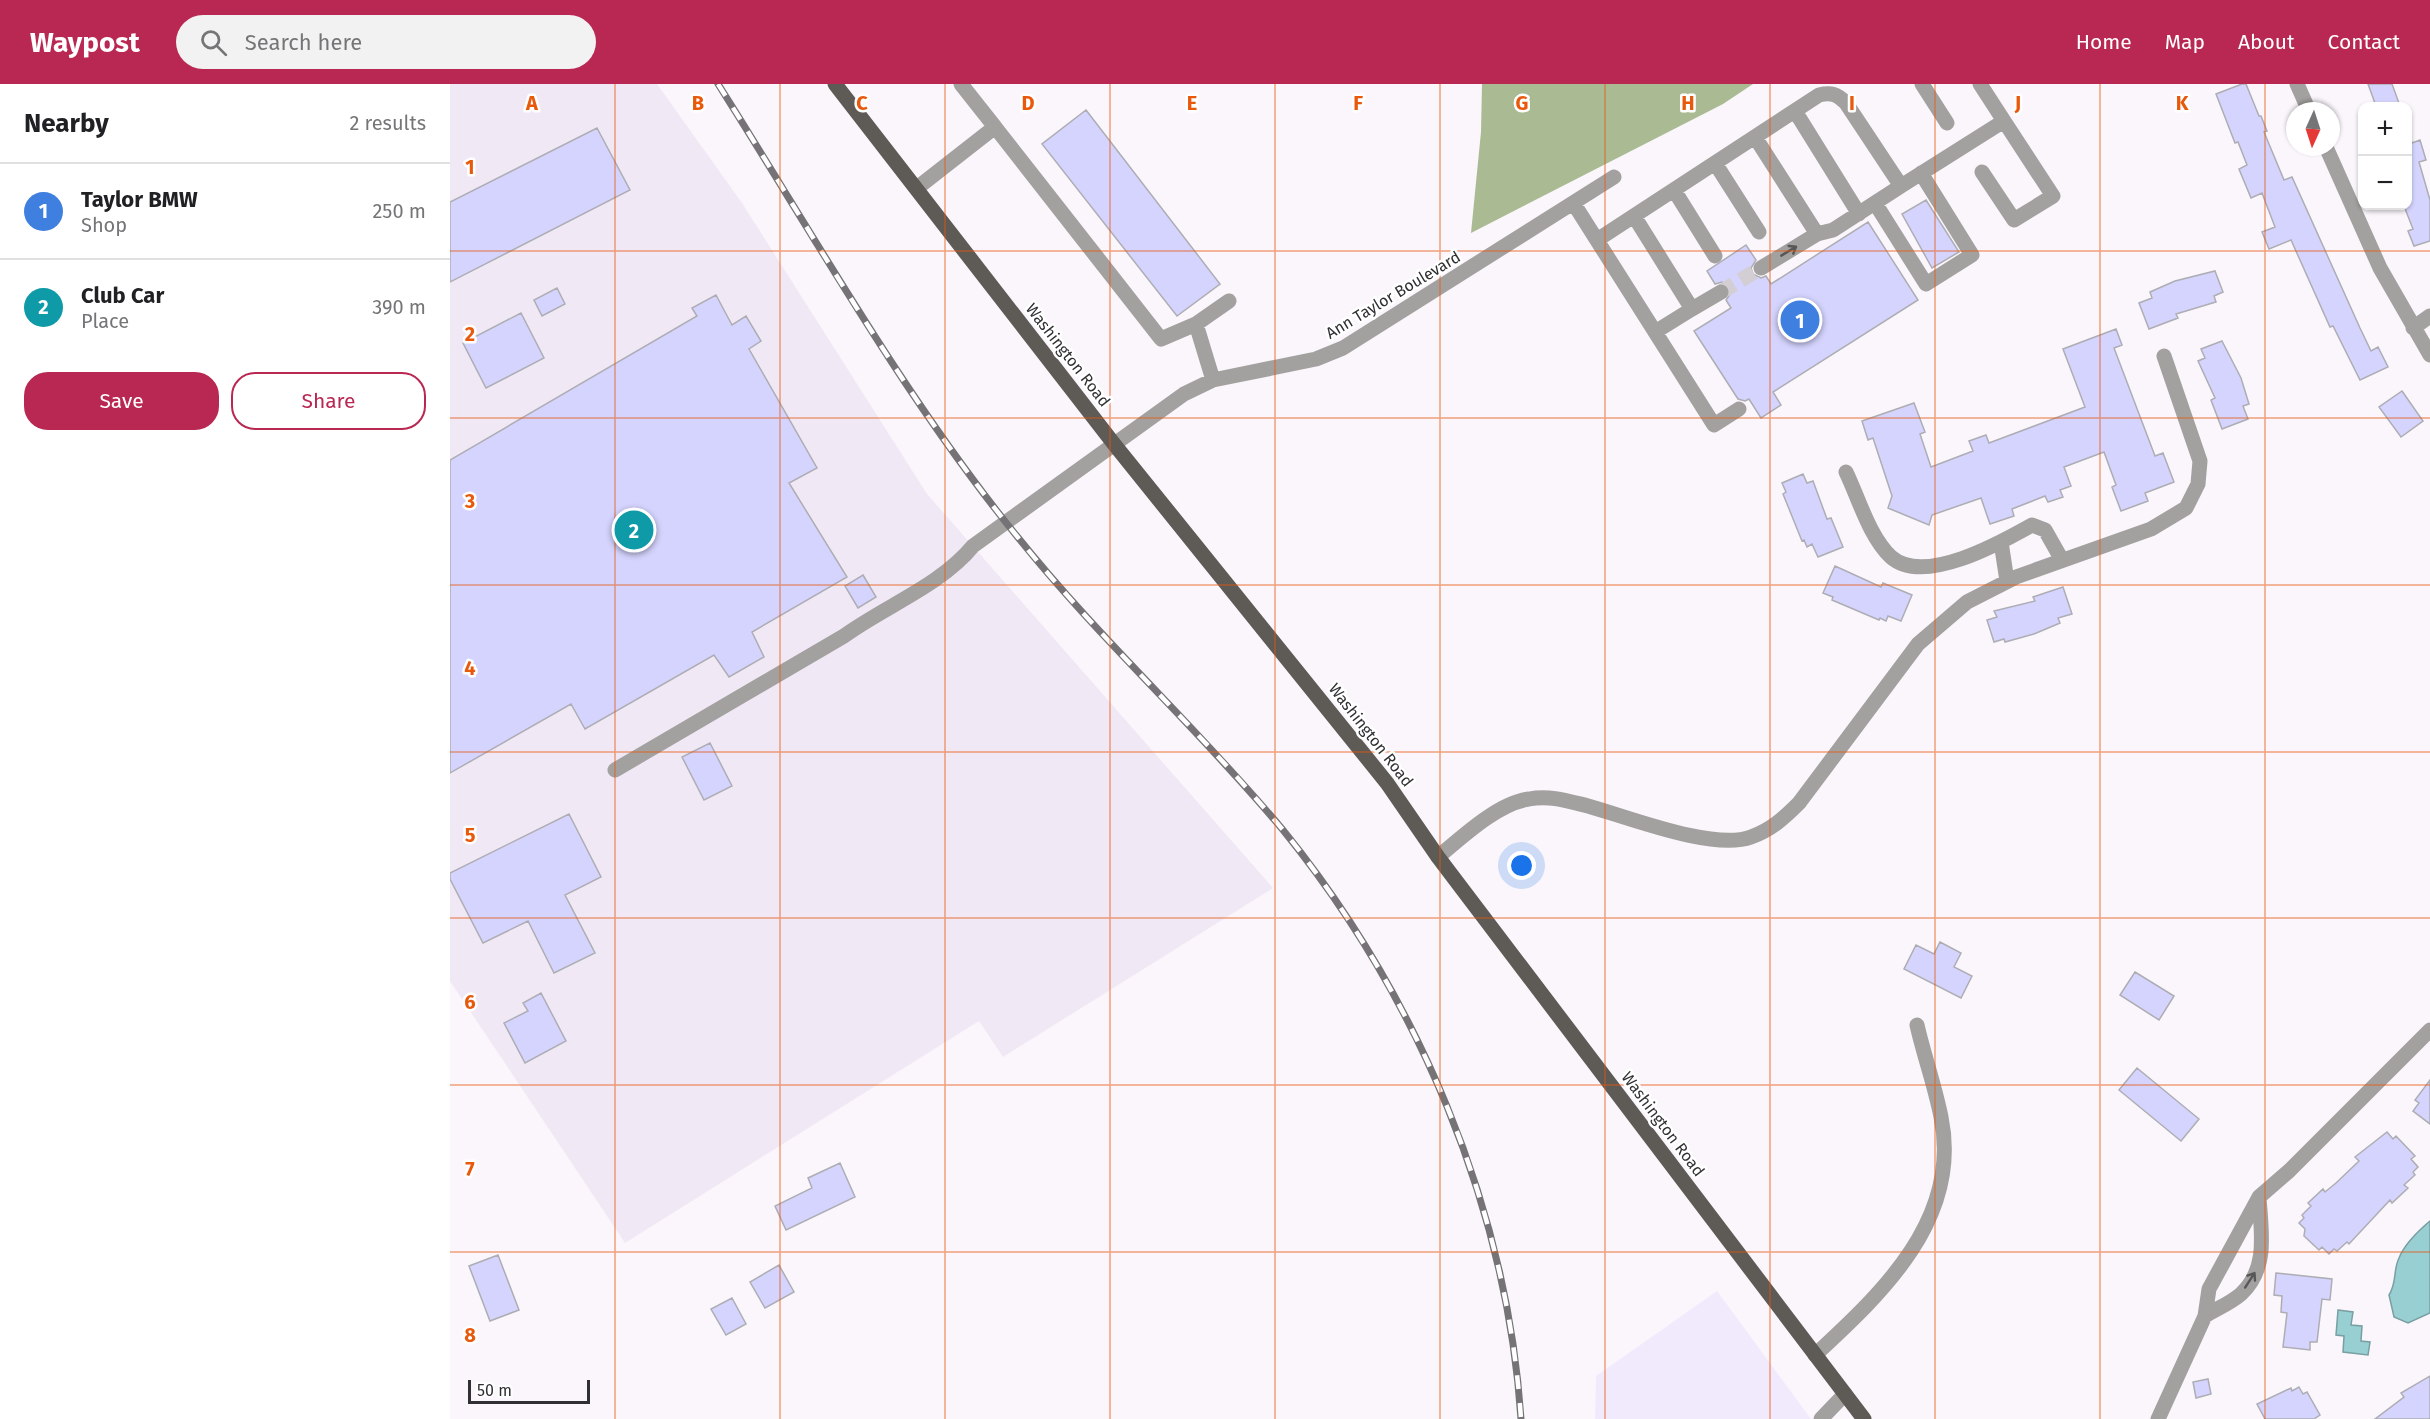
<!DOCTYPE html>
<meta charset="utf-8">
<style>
body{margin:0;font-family:"Fira Sans",sans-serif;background:#f2f2f2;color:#202124}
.controls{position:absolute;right:18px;top:18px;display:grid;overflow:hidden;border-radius:12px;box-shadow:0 2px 4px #0004}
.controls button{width:54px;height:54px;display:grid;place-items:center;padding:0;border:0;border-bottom:2px solid #e0e0e0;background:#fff;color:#202124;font:30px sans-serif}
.compass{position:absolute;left:1836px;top:18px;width:54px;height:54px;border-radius:50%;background:#fff;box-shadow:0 2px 4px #0004;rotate:183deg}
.scale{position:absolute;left:18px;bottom:15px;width:122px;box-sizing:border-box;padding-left:6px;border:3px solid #302f31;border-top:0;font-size:16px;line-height:21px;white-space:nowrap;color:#302f31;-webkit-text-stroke:4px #fff;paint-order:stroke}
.you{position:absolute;left:1072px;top:782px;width:21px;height:21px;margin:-15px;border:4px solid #fff;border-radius:50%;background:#1a73e8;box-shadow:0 0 0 9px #1a73e833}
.badge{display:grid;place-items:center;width:39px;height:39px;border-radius:50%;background:#b82852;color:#fff;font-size:20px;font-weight:700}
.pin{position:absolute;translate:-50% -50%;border:3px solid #fff;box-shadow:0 2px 6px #0006}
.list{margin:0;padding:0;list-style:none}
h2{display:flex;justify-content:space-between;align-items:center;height:78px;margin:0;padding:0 24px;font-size:26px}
h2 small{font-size:20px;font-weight:400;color:#757577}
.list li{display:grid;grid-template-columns:39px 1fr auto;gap:18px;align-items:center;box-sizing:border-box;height:96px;padding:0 24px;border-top:2px solid #e0e0e0}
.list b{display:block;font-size:22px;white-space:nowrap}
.list p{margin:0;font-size:20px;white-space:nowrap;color:#757577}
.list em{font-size:20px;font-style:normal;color:#757577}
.actions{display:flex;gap:12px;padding:18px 24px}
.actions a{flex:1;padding:14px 0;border:2px solid #b82852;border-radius:24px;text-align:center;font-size:21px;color:#b82852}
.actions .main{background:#b82852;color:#fff}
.icon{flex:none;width:33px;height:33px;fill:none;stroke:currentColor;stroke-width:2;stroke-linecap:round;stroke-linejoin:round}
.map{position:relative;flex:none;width:1980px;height:1335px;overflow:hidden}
header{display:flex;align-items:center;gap:36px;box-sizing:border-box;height:84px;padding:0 30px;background:#b82852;color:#fff}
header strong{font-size:28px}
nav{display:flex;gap:33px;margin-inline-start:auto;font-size:21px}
.search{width:420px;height:54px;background:#f2f2f2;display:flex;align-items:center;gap:15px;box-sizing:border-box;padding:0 21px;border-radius:33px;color:#757577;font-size:22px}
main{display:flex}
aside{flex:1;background:#fff}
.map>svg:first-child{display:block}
</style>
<header>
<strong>Waypost</strong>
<div class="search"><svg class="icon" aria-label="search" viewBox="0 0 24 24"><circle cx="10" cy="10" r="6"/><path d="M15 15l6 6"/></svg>Search here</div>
<nav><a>Home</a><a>Map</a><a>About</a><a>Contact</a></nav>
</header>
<main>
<aside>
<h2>Nearby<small>2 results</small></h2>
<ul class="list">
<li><span class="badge" style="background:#3f7fe0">1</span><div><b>Taylor BMW</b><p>Shop</p></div><em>250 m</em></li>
<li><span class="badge" style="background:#0f9aa8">2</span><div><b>Club Car</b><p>Place</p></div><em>390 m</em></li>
</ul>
<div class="actions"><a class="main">Save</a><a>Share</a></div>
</aside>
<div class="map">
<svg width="1980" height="1335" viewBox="0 0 1980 1335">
<rect width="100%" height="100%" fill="#faf6fc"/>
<!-- commercial -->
<path fill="#f1eafc" d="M 1267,1207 L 1361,1335 L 1145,1335 L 1146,1292 Z"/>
<!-- built -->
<path fill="#f1e8f5" d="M 0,0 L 207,0 L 292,119 L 477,410 L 823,804 L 553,973 L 529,937 L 175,1159 L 0,897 Z"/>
<!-- forest -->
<path fill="#aaba92" d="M 1032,0 L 1303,0 L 1273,20 L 1021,149 L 1031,48 Z"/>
<!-- water -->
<path fill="#97cfd3" stroke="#789fa2" stroke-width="1.5" d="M 1980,1137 L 1980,1229 L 1958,1239 L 1944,1233 L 1939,1211 C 1947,1199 1943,1186 1949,1174 C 1955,1159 1968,1147 1980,1137 Z
M 1888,1226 L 1903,1228 L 1901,1241 L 1912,1242 L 1911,1257 L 1920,1258 L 1918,1271 L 1893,1268 L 1894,1252 L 1886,1251 Z"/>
<!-- building -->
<path fill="#d5d4fe" stroke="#adadb3" stroke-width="1.5" d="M 1792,0 L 1796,0 L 1809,32 L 1811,32 L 1817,47 L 1814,48 L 1834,96 L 1842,93 L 1910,244 L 1921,267 L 1928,263 L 1938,283 L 1910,296 L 1883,242 L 1880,243 L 1841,156 L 1819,165 L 1812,148 L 1825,143 L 1812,109 L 1801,114 L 1789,85 L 1797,81 L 1788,58 L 1785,59 L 1766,10 Z
M 1918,0 L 1942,0 L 1950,22 L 1926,22 Z
M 636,26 L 770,200 L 727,232 L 592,60 Z
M 147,44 L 180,106 L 0,198 L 0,118 Z
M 1958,52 L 1960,52 L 1962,59 L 1970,56 L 1976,76 L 1969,78 L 1980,116 L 1980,157 L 1964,162 L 1958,147 L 1963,145 L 1954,122 L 1958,122 Z
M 1476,116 L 1509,168 L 1482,184 L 1452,130 Z
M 1418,138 L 1468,216 L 1323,308 L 1331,321 L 1311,334 L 1299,315 L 1295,317 L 1288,315 L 1244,247 L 1281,224 L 1276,216 L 1281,209 L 1279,203 L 1272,198 L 1265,200 L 1257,187 L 1296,161 L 1306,176 L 1301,184 L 1303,190 L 1311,194 L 1316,192 L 1321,200 Z
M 1765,187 L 1773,208 L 1764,212 L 1766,218 L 1726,230 L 1728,234 L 1699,245 L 1689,219 L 1702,214 L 1700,208 L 1725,197 Z
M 107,204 L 115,220 L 92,232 L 84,216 Z
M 266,211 L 282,241 L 296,232 L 311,257 L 299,265 L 367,384 L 339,399 L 397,493 L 302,548 L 314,573 L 279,593 L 264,571 L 135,645 L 121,620 L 0,689 L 0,376 L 247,232 L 242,224 Z
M 71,229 L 94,274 L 36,304 L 13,259 Z
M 1666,245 L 1672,261 L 1664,264 L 1705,372 L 1713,369 L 1724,398 L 1695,409 L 1698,417 L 1671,427 L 1662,403 L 1666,401 L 1654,368 L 1614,383 L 1621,402 L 1610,406 L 1613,413 L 1598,418 L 1595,412 L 1562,425 L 1564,432 L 1540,440 L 1531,414 L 1482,431 L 1479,441 L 1438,424 L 1442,412 L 1423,354 L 1418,356 L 1412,337 L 1464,319 L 1475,348 L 1470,350 L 1481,383 L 1523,367 L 1519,357 L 1536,351 L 1539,359 L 1635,323 L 1613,265 Z
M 1772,257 L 1791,294 L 1799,320 L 1793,322 L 1798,335 L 1772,345 L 1761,316 L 1765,314 L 1748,277 L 1755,274 L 1751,265 Z
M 1952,307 L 1973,337 L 1951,353 L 1929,323 Z
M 1353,390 L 1357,399 L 1363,397 L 1377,435 L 1381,434 L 1393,463 L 1368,473 L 1362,460 L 1357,463 L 1354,456 L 1352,457 L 1333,410 L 1336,408 L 1332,399 Z
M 1385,482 L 1431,503 L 1433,499 L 1462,511 L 1451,537 L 1438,532 L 1436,537 L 1430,534 L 1429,536 L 1382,516 L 1383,513 L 1373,509 Z
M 413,491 L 426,513 L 408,524 L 395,502 Z
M 1613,503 L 1622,530 L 1608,534 L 1610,539 L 1584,550 L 1555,558 L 1554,555 L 1544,558 L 1537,536 L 1547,533 L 1544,527 L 1585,517 L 1583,513 Z
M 260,659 L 282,702 L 254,716 L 232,673 Z
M 119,730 L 151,793 L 115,811 L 145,869 L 104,889 L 78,837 L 33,859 L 0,795 L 0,789 Z
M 1490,858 L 1511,869 L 1504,883 L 1522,892 L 1511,914 L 1454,885 L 1466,861 L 1484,870 Z
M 1685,888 L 1724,912 L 1709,936 L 1670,911 Z
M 91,909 L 116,957 L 75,979 L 54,939 L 78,927 L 73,919 Z
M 1687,984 L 1749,1035 L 1731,1057 L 1669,1006 Z
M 1980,996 L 1980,1040 L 1963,1027 L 1969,1019 L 1965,1016 Z
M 1937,1048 L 1943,1055 L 1946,1052 L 1965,1072 L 1961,1075 L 1968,1083 L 1963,1088 L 1965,1091 L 1954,1101 L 1958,1104 L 1942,1119 L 1940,1116 L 1899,1160 L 1897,1158 L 1887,1167 L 1884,1165 L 1879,1170 L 1872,1163 L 1869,1166 L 1854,1152 L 1855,1145 L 1849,1139 L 1854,1134 L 1852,1131 L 1861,1122 L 1858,1119 L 1873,1105 L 1875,1108 L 1886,1099 L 1909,1077 L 1905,1073 Z
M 390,1079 L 405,1113 L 336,1146 L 325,1122 L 362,1104 L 358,1094 Z
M 48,1171 L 69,1226 L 40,1237 L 19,1182 Z
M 329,1181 L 344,1208 L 315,1224 L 300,1198 Z
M 1826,1189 L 1882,1195 L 1880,1216 L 1872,1215 L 1867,1258 L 1860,1258 L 1860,1266 L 1833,1263 L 1837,1229 L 1831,1228 L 1832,1212 L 1824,1211 Z
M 282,1214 L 296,1240 L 276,1251 L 261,1225 Z
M 1980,1292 L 1980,1335 L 1925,1335 L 1954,1313 L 1951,1309 Z
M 1758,1295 L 1761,1310 L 1746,1314 L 1743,1298 Z
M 1849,1303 L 1853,1310 L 1857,1308 L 1870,1331 L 1864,1335 L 1815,1335 L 1807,1320 L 1841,1304 L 1842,1307 Z"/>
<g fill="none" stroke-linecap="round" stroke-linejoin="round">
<!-- minor-tunnel -->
<path stroke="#d2ced3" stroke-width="15" stroke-dasharray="15 8" stroke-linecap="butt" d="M 1271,208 L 1311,184"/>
<!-- minor -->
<path stroke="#a3a19f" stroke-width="15" d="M 1472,0 L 1497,39
M 1847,0 L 1859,27
M 1345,27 L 1409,130
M 545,43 L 711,255 L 746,240 L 779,217
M 1305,53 L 1367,150 L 1383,146 L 1451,102
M 1876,63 L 1930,184 L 1980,271
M 1265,79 L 1309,148
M 1532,88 L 1564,136 L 1603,112 L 1554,37
M 467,104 L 545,43 L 511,0
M 1224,106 L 1265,172
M 1425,119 L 1476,200 L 1522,171 L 1471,89
M 1124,120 L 1264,341 L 1289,325
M 1184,132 L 1242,225 L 1205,248
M 1147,156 L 1369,11 C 1381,8 1387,10 1396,19 L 1451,102 L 1554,37 L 1530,0
M 1311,184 L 1367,150
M 1242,225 L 1271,208
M 746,240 L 763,296
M 1963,244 L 1980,232
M 1396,388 C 1409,415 1419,452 1441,473 C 1474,502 1550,459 1582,441 L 1595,446 L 1612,476
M 1551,458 L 1557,497
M 165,686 L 394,552 C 435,522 490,502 523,462 L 734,310 L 763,296 L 866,275 L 893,264 L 1164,93
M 988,773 C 1012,753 1048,719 1079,715 C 1100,711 1118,717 1138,722 C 1178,733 1263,767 1301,753 C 1321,746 1334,734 1349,719 L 1468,560 L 1517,518 L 1566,493 L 1701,445 L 1736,424 L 1748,400 L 1750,377 L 1714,272
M 1755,1232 C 1766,1225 1781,1219 1791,1210 C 1819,1184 1811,1147 1809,1113
M 1365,1271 C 1432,1209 1512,1135 1491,1033 C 1485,1002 1474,972 1467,941
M 1371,1335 L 1395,1310
M 1708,1335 L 1755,1232 L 1759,1205 L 1809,1113 L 1839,1087 L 1980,946"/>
<!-- major -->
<path stroke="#5e5b57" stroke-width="15" d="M 385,0 L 664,360 L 937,699 L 988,773 L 1414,1335"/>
<!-- rail casing -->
<g stroke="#757376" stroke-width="7">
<path id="rail" d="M 268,0 C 363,150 454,313 566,451 C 649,555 748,644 833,746 C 967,911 1057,1122 1071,1335"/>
</g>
<!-- rail -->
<use href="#rail" stroke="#fff" stroke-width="4.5" stroke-dasharray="14" stroke-linecap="butt"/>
</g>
<!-- one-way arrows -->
<defs><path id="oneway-shaft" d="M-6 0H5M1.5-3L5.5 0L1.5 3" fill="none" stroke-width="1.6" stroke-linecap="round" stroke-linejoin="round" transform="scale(1.5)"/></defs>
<g stroke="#585758">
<use href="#oneway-shaft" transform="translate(1339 167) rotate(-31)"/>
<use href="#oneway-shaft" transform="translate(1800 1196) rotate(-57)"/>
</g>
<!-- grid -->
<path fill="none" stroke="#e8590c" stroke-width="1.5" stroke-opacity="0.55" d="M 165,0 L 165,1335M 330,0 L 330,1335M 495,0 L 495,1335M 660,0 L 660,1335M 825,0 L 825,1335M 990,0 L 990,1335M 1155,0 L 1155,1335M 1320,0 L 1320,1335M 1485,0 L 1485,1335M 1650,0 L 1650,1335M 1815,0 L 1815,1335M 0,167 L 1980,167M 0,334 L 1980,334M 0,501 L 1980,501M 0,668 L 1980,668M 0,834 L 1980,834M 0,1001 L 1980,1001M 0,1168 L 1980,1168"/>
<g text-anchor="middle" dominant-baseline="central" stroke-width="5" stroke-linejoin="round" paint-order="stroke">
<!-- street labels -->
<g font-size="16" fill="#302f31" stroke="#fff">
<text transform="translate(943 211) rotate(-31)">Ann Taylor Boulevard</text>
<text transform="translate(618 271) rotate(52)">Washington Road</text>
<text transform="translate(921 651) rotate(52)">Washington Road</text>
<text transform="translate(1213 1040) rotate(53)">Washington Road</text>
</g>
</g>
<g font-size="20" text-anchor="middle" font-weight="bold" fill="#e8590c" stroke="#fff" stroke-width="5" stroke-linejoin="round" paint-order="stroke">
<text x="82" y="26">A</text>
<text x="248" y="26">B</text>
<text x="412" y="26">C</text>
<text x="578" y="26">D</text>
<text x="742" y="26">E</text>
<text x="908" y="26">F</text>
<text x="1072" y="26">G</text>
<text x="1238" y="26">H</text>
<text x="1402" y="26">I</text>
<text x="1568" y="26">J</text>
<text x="1732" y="26">K</text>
<text x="20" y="90">1</text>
<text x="20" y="257">2</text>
<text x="20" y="424">3</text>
<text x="20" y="591">4</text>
<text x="20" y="758">5</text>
<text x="20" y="925">6</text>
<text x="20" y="1092">7</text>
<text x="20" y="1258">8</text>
</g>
</svg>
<div class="controls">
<button>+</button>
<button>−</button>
</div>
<svg class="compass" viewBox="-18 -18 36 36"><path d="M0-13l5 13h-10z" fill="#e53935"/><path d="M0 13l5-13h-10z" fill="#757577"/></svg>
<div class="scale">50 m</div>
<div class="you"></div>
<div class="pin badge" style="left:1350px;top:236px;background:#3f7fe0">1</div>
<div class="pin badge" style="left:184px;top:446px;background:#0f9aa8">2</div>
</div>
</main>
